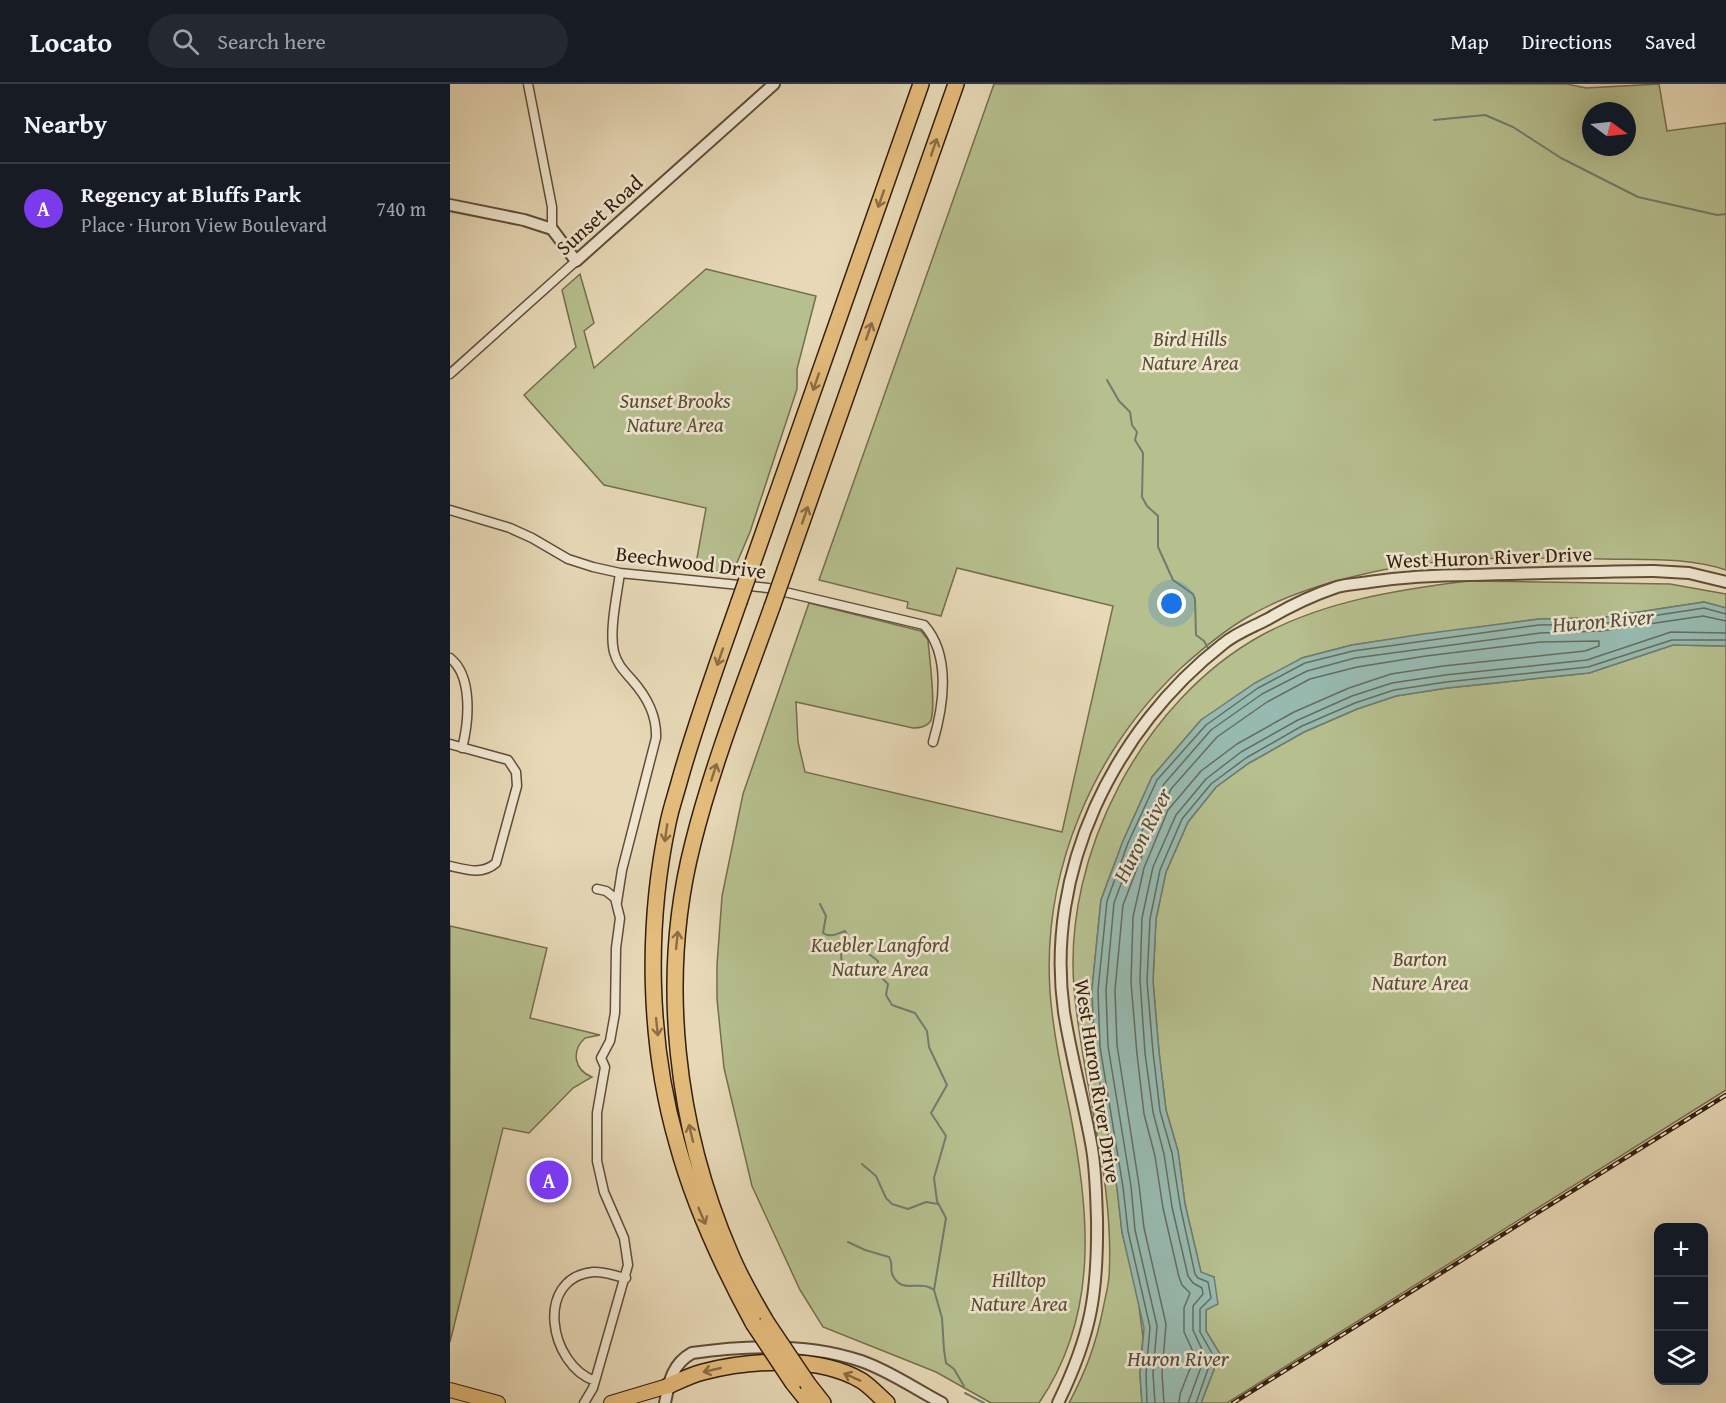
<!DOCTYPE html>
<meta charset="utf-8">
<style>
body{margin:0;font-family:"Gentium Book Plus",serif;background:#242831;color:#f1f3f6}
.controls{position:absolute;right:18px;bottom:18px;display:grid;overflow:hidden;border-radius:12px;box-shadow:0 6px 24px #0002}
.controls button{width:54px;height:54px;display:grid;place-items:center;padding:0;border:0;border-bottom:2px solid #363941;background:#171b24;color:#f1f3f6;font:30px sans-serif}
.compass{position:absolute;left:1132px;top:18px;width:54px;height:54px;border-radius:50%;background:#171b24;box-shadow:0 6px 24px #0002;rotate:105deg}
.you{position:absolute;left:722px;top:520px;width:21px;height:21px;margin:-15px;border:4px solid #fff;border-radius:50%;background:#1a73e8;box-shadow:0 0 0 9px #1a73e833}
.badge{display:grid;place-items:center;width:39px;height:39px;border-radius:50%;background:#7c3aed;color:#fff;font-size:20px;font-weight:700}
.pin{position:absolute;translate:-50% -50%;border:3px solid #fff;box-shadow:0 2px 6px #0006}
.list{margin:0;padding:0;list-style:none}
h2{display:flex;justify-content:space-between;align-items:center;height:78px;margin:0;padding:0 24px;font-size:26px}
h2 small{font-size:20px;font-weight:400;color:#9ea1a6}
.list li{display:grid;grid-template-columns:39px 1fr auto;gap:18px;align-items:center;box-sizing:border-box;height:90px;padding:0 24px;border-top:2px solid #363941}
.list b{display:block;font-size:22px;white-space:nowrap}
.list p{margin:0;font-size:20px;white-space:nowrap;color:#9ea1a6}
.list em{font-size:20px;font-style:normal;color:#9ea1a6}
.icon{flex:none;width:33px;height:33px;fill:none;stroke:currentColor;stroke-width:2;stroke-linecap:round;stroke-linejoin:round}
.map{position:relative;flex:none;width:1276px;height:1319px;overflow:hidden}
header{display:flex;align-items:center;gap:36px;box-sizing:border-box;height:84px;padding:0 30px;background:#171b24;border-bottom:2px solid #363941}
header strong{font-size:28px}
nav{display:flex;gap:33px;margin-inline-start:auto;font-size:21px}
.search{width:420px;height:54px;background:#242831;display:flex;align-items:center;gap:15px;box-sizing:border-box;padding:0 21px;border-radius:33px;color:#9ea1a6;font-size:22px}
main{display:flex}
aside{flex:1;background:#171b24}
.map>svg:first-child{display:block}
</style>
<header>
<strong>Locato</strong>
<div class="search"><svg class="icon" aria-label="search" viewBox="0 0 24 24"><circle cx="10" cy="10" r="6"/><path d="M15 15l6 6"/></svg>Search here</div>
<nav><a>Map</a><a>Directions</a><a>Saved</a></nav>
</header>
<main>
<aside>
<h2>Nearby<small></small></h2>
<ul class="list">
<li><span class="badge">A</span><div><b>Regency at Bluffs Park</b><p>Place · Huron View Boulevard</p></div><em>740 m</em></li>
</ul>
</aside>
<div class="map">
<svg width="1276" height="1319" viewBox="0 0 1276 1319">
<rect width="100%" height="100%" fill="#e7d9b7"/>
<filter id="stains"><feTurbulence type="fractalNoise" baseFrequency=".00333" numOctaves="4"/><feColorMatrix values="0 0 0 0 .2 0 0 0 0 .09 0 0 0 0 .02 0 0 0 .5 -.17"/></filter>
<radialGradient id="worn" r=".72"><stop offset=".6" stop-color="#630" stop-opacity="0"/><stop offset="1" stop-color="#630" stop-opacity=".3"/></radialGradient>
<!-- green -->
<path fill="#b6bf8e" stroke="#756e4e" stroke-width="1.5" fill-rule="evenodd" d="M 544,0 L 1117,0 L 1136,4 L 1209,0 L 1217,47 L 1276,39 L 1276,486 C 1237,473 1195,476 1154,475 C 1071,473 992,471 910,491 C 871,500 831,513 796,534 C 772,548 751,566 731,584 C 643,667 592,787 600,908 C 603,947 611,985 619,1023 C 639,1125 651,1228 589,1319 L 541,1319 L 486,1288 L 373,1243 L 350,1206 L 302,1102 L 274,984 L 267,915 L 267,881 L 272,812 L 293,710 L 359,519 L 471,547 L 478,556 C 479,570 487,628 480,638 C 476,643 470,644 463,644 L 346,618 L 348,658 L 355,688 L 612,748 L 663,522 L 507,484 L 491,532 L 457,524 L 458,518 L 369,496 ZM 1141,27 L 1177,27 L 1177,63 L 1141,63 Z
M 256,185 L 366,212 L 347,285 L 347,305 L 300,448 L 283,488 L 245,485 L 256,424 L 154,401 L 74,311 L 126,263 L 112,206 L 130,190 L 144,239 L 134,247 L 144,284 Z
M 1017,497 L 1220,500 L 1276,510 L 1276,524 L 1254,518 L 1150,534 L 1089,535 L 902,561 L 852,574 L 751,636 L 702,693 L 673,757 L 651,816 L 642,905 L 644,963 L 667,1104 L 672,1148 L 687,1207 L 693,1253 L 690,1290 L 692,1319 L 619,1319 C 636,1287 646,1260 653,1225 C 655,1214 658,1204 659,1193 C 665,1095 632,1001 624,904 C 613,770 693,616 812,551 C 875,517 947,506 1017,497 Z
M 1223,561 L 1276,562 L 1276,1006 L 777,1319 L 751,1319 L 770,1270 L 756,1247 L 756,1226 L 764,1193 L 751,1189 L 735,1120 L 728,1067 L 716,1026 L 709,968 L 703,897 L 706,835 L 716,788 L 738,738 L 766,703 L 799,679 L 854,648 L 907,625 L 946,612 L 997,604 L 1139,589 Z
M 0,842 L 97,864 L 80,934 L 150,951 L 135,954 C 121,967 124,986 142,993 L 123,1004 L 79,1049 L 53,1044 L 0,1258 Z"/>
<!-- water -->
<path fill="#97bab0" stroke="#6f7c6f" stroke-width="1.5" d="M 1254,518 L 1276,524 L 1276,562 L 1223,561 L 1139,589 L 997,604 L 946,612 L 907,625 L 854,648 L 799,679 L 766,703 L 738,738 L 716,788 L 706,835 L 703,897 L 709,968 L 716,1026 L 728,1067 L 735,1120 L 751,1188 L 764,1193 L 768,1220 L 756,1226 L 756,1247 L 770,1270 L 751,1319 L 692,1319 L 690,1290 L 694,1244 L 672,1148 L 667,1104 L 644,963 L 642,905 L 651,816 L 673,757 L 702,693 L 751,636 L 805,599 L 852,574 L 902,561 L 973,550 L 1089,535 L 1150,534 Z"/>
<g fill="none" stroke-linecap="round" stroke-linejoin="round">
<!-- shore -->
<path stroke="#666c5e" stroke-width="1.5" d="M 697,1319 L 696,1290 L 700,1243 L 678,1147 L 673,1103 L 650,963 L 648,906 L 657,817 L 678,759 L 707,696 L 756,641 L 808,604 L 855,579 L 903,567 L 1089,541 L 1150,540 L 1254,524 L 1276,530
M 705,1319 L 703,1290 L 707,1242 L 685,1146 L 681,1102 L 658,962 L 656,906 L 664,819 L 685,762 L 714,700 L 761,646 L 812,610 L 857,587 L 905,574 L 1090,549 L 1151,547 L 1253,532 L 1276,537
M 714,1319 L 712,1290 L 716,1240 L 694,1144 L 689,1101 L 667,961 L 665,906 L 673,821 L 694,766 L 721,705 L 767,653 L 817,618 L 860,595 L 907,583 L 976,572 L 1090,558 L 1149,557 L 1149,562 L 1135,567 L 993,582 L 941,590 L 899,604 L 844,628 L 787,660 L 751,687 L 718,726 L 694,784 L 683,833 L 681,898 L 687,970 L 694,1030 L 705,1072 L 713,1124 L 729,1193 L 732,1201 L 740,1209 L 734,1224 L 734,1248 L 745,1272 L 730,1310 L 729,1319
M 738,1319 L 755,1272 L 743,1246 L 743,1222 L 753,1210 L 752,1204 L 743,1199 L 738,1192 L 722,1123 L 714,1070 L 703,1028 L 695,969 L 690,896 L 692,834 L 703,783 L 726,731 L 756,695 L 791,668 L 848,636 L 902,612 L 942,599 L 995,591 L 1137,576 L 1221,548 L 1276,549
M 746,1319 L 763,1271 L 750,1248 L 750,1225 L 761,1214 L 758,1198 L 748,1194 L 745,1190 L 730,1121 L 722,1069 L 710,1027 L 703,968 L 697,897 L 700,835 L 710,786 L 732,735 L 761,700 L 796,674 L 852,642 L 905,619 L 944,606 L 996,598 L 1138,583 L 1222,556 L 1276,556"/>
<!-- stream -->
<path stroke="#6f7c6f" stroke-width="2" d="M 984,36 L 1035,31 L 1063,43 L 1111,74 L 1188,113 L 1267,131 L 1276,130
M 657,296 L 669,317 L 680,328 L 682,341 L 687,348 L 685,356 L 693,369 L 692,413 L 697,422 L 708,432 L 708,463 L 723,496 L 743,510 L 745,515 L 746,551 L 754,557 L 758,564
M 370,820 L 376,832 L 373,849 C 381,854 386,850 395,847 L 398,852 C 393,863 387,872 395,883 L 402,883
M 415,867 L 428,877 L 427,889 L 438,900 L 436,911 L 442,921 L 465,929 L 477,947 L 479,963 L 497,1001 L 481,1029 L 496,1052 L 484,1094 L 487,1117 L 496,1134 L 484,1206 L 492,1234 L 494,1266 L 496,1279 L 504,1285 L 514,1302
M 412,1080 L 426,1092 L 436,1114 L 442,1120 L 458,1125 L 476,1118 L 488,1120
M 398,1158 L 415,1166 L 439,1173 C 444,1180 439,1185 443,1192 C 451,1207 462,1200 474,1202 C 478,1202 481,1204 484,1206
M 515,1309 L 534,1319"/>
<!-- minor casing -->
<g stroke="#614d38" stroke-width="11">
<path id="minor" d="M 78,0 L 102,123 L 102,145
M 0,290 L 126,177
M 0,426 L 60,444 L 82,454 L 118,475 L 143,483 L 170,489 L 318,504 L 474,541 C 501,571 494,621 483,658
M 0,574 C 23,592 19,638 12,664
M 0,660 L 58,676 L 66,688 L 67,702 L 46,779 C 32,791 17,786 0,782
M 167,818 L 172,786 L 206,654 C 207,631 197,613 182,596 C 174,587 167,580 164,568 C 159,547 167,511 170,489
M 145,1297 C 99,1281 84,1194 143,1188 C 154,1187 165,1192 176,1194
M 134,1319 L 143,1304 L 178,1181 L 174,1154 L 154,1108 L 147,1077 L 147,1029 L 155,983 L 151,974 L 160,957 L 165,929 L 166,864 L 170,834 L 165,814 L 156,807 L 147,805"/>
</g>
<!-- tertiary casing -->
<g stroke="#614d38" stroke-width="14">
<path id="tertiary" d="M 0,121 L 74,136 L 102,145 L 126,177 L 324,0
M 215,1319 C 219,1298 222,1280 242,1269 C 297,1261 358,1259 411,1277 C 440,1287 465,1305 492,1319
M 608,1319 C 641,1251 648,1210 647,1135 C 646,1110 646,1084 641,1059 C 633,1015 621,972 614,928 C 594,787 664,645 773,560 C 786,549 803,543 818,535 C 840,522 863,511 887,503 C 897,500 908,500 919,498 C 953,493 986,491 1020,491 C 1081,489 1143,488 1204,487 L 1239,489 L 1276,498"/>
</g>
<!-- primary casing -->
<g stroke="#341e0d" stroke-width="16">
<path id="primary" d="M 0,1306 L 48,1319
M 161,1319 L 218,1302"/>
</g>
<!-- motorway casing -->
<g stroke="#341e0d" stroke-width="18">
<path id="motorway" d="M 302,481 L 471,0
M 335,486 L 506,0
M 289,518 C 268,577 247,635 230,695 C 226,710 221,724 218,739 C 196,842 198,958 227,1059 C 244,1122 272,1182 303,1239
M 317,1239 C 304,1217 291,1195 281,1171 C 226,1044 208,895 243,759 C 263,679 294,601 322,523
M 343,1299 L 359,1319
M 358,1300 L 373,1319
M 218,1302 C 229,1297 241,1291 253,1288 C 300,1276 369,1271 412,1297 C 421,1303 429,1312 437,1319"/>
</g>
<!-- minor -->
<use href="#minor" stroke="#efe6d0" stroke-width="8"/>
<!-- tertiary -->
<use href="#tertiary" stroke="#efe6d0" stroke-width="10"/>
<!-- primary -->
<use href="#primary" stroke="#e4bc7c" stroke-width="14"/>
<!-- motorway -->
<use href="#motorway" stroke="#e4bc7c" stroke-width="15"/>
<!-- rail casing -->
<g stroke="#341e0d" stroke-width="4.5">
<path id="rail" d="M 783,1319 L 1276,1011"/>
</g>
<!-- rail -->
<use href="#rail" stroke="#efe6d0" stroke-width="2" stroke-dasharray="7" stroke-linecap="butt"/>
<!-- motorway-bridge casing -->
<g stroke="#341e0d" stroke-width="18" stroke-linecap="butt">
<path id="motorway-bridge" d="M 289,518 L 302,481
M 322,523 L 335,486
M 303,1239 L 343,1299
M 317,1239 L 358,1300"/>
</g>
<!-- motorway-bridge -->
<use href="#motorway-bridge" stroke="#e4bc7c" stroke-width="15"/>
</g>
<!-- one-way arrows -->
<defs><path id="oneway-shaft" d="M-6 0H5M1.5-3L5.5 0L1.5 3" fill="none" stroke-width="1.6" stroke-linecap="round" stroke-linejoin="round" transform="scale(1.5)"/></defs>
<g stroke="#8c6d44">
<use href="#oneway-shaft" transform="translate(484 63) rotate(-71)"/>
<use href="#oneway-shaft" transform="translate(431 115) rotate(109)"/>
<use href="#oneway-shaft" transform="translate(419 247) rotate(-71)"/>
<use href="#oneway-shaft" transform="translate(366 298) rotate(109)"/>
<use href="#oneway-shaft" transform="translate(355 431) rotate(-71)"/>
<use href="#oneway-shaft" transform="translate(270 573) rotate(109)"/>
<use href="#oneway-shaft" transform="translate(264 688) rotate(-72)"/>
<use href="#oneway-shaft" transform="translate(216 749) rotate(98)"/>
<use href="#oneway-shaft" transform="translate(227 856) rotate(-84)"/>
<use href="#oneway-shaft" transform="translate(207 943) rotate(84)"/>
<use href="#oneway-shaft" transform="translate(241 1049) rotate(-103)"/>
<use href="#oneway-shaft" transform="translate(252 1132) rotate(67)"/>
<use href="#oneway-shaft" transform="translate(262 1286) rotate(167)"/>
<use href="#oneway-shaft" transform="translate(402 1293) rotate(-156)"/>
</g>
<g text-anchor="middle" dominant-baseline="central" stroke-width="5" stroke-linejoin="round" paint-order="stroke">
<!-- street labels -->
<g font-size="21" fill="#341e0d" stroke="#efe6d0">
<text transform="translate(149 131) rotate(-42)">Sunset Road</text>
<text transform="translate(1039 473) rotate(-2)">West Huron River Drive</text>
<text transform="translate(241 478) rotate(7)">Beechwood Drive</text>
<text transform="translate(648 997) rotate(81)">West Huron River Drive</text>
</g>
<!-- park labels -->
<g font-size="21" font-style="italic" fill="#5b4e34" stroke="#efe6d0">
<text x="740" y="254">Bird Hills<tspan x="740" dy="24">Nature Area</tspan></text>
<text x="225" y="316">Sunset Brooks<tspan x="225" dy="24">Nature Area</tspan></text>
<text x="430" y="860">Kuebler Langford<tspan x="430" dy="24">Nature Area</tspan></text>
<text x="970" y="874">Barton<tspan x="970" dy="24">Nature Area</tspan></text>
<text x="569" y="1195">Hilltop<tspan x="569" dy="24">Nature Area</tspan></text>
</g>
<!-- water labels -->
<g font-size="22" font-style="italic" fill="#524d3e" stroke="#efe6d0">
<text transform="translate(1153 536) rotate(-5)">Huron River</text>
<text transform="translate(692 751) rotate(-63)">Huron River</text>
<text x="728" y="1274">Huron River</text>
</g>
</g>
<rect width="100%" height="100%" filter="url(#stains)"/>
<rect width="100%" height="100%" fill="url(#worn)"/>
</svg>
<div class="controls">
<button>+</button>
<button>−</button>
<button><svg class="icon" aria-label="layers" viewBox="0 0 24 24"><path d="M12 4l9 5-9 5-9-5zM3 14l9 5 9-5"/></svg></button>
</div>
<svg class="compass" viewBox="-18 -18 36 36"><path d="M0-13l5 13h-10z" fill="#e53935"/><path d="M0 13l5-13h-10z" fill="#9ea1a6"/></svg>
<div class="you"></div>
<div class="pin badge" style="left:99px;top:1096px">A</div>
</div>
</main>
